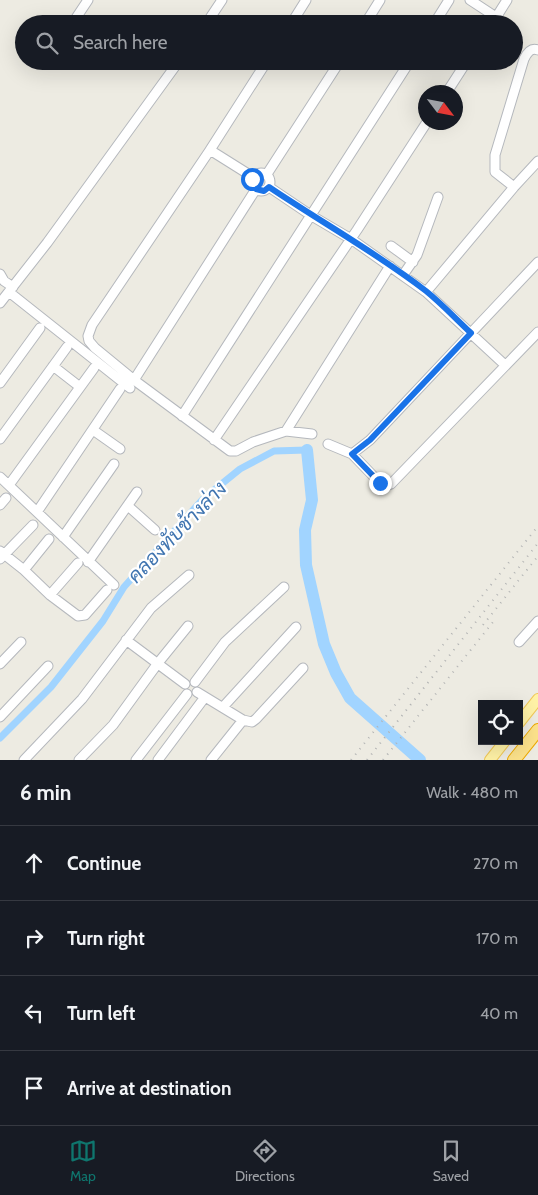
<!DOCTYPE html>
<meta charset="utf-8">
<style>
body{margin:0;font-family:Cabin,Sarabun,sans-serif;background:#242831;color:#f1f3f6}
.controls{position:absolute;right:15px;bottom:15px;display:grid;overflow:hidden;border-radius:0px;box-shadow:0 5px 20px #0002}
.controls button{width:45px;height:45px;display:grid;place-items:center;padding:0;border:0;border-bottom:1px solid #363941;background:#171b24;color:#f1f3f6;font:25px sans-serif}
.compass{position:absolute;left:418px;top:85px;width:45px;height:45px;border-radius:50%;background:#171b24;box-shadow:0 5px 20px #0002;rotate:122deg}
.stop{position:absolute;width:15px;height:15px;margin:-11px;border:4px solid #1a73e8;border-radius:50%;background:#fff}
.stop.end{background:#1a73e8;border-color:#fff;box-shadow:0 1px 5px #0008}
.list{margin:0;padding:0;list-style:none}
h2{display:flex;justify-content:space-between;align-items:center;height:65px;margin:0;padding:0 20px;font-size:21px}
h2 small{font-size:16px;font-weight:400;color:#9ea1a6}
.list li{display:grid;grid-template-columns:32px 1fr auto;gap:15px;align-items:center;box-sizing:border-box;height:75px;padding:0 20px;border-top:1px solid #363941}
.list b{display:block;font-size:19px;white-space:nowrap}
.list em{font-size:16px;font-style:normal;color:#9ea1a6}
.icon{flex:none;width:28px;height:28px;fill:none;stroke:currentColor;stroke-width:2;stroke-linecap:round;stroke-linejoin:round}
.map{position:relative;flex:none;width:538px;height:760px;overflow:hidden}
.search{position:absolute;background:#171b24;box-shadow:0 5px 20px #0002;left:15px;right:15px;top:15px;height:55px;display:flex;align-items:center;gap:12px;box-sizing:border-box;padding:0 18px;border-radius:28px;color:#9ea1a6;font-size:19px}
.sheet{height:365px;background:#171b24}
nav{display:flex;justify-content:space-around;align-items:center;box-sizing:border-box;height:70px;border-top:1px solid #363941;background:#171b24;font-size:14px;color:#9ea1a6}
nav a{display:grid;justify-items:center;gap:2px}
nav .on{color:#0f766e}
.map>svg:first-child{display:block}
</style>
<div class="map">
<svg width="538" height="760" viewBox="0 0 538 760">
<rect width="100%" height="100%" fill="#edebe2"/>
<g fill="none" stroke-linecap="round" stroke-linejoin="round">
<!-- canal -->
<path stroke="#a1d4ff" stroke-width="7" d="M 0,738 L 51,687 L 103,621 L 124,587 L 203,499 L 240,469 L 274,451 L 307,450"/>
<!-- river -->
<path stroke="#a1d4ff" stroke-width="12" d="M 307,450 L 312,500 L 305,530 L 306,565 L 324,644 L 336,673 L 350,698 L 420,760"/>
<!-- minor casing -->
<g stroke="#b5b8bd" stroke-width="11">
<path id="minor" d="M 470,0 L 496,17
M 72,24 L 88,0
M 206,24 L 222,0
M 291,24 L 306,0
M 365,24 L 380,0
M 434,24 L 449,0
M 492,24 L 507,0
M 267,61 L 210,150 L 92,325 L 88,336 L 89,341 L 95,348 L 134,380 L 230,451 L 236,451 L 253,442 L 286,431 L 312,434
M 447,92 L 467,61
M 210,150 L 253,177
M252 182a9 9 0 1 1 18 0a9 9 0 1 1-18 0Z
M 267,174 L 340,61
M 269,187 L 312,216 L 351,239 L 426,292 L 505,365
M 514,187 L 495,172 L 495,155 L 524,59 C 527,53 531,47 538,50
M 391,246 L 413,262
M 0,274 L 4,281 L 13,287
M 403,275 L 417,255 L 438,197
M 9,292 L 130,388
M 426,292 L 514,187 L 538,161
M 0,303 L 47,243 L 179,61
M 53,366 L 80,387
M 134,380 L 256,189
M 0,383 L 40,328
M 182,416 L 410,61
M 93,430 L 120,449
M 286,431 L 390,266
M 0,439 L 67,347
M 214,440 L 357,230 L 427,122
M 328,444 L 352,454 L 380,483 L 385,486 L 391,484 L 538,332
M 352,454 L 370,440 L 538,262
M 0,477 L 114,585
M 9,485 L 94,368
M 0,505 L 6,498
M 128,506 L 155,530
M 37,512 L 120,389
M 63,537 L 114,464
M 0,551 L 24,570 L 50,595 L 78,616 L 85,615 L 107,590
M 0,559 L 33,525
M 88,562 L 137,492
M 24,570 L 49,539
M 50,595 L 78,563
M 126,640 L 185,684
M 519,642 L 538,621
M 0,664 L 21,642
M 195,682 L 225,642 L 284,587
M 197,692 L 243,720 L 252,722 L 256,719 L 303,668
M 223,707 L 296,627
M 0,717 L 48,666
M 24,760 L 82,699 L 151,608 L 189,575
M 79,760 L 113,725 L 158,663 L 188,626
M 136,760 L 187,694
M 158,760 L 205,697
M 211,760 L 243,720"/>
</g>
<!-- major casing -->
<g stroke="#f1c958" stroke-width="12">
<path id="major" d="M 519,723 L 538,699
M 490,760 L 505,741"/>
</g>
<!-- highway casing -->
<g stroke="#efaa01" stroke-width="14">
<path id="highway" d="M 514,760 L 538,730"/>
</g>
<!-- minor -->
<use href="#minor" stroke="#fff" stroke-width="9"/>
<!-- major -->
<use href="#major" stroke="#fff2a6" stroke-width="10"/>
<!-- highway -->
<use href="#highway" stroke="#fce28b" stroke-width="12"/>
<!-- rail -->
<path stroke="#b3b4b4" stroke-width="2" stroke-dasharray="1 6" stroke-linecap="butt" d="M 483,625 L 538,556
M 351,760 L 538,526
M 367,760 L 538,543
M 383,760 L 493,622"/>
</g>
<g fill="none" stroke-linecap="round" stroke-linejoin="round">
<!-- route -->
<path stroke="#1a73e8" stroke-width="6" d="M 252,179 L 252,185 L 256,189 L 264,191 L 269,187 C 321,222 377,253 426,291 C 442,304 456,319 471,333 L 370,440 L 352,454 L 380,483"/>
</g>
<g text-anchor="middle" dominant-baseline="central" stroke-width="4.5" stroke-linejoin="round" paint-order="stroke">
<!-- water labels -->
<g font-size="20" font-style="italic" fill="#3f74b0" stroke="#fff">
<text transform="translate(177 532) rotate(-46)">คลองทับช้างล่าง</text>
</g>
</g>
</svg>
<div class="controls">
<button><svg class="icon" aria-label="locate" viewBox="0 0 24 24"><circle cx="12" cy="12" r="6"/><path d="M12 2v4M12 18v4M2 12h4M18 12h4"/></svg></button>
</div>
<svg class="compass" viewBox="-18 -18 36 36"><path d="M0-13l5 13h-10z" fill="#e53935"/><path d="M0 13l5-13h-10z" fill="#9ea1a6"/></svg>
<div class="stop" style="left:252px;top:179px"></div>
<div class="stop end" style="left:380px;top:483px"></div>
<div class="search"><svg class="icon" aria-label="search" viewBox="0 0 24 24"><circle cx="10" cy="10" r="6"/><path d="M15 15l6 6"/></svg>Search here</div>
</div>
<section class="sheet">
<h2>6 min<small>Walk · 480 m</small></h2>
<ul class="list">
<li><svg class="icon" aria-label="ahead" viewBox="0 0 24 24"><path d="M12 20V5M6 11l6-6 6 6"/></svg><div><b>Continue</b></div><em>270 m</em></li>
<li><svg class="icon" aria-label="right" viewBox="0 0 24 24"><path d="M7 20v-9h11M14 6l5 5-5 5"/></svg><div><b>Turn right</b></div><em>170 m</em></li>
<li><svg class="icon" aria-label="left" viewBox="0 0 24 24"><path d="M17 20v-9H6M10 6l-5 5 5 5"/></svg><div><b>Turn left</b></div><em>40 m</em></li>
<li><svg class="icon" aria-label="arrive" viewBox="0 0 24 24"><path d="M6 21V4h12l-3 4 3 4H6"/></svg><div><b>Arrive at destination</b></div></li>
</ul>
</section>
<nav>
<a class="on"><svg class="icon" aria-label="map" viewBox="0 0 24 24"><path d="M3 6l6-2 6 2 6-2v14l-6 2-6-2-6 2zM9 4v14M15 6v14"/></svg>Map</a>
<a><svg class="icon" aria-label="directions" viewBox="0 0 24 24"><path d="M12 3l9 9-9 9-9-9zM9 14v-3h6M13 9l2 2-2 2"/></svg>Directions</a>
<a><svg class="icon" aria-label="saved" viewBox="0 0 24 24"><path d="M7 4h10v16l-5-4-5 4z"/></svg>Saved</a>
</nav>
